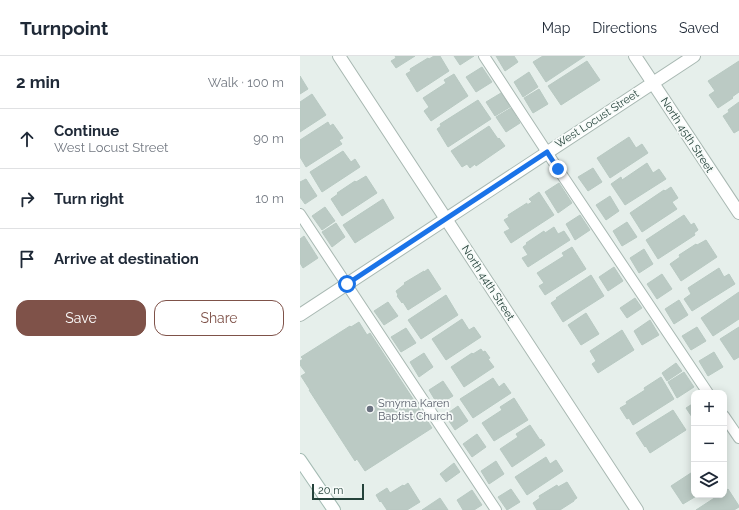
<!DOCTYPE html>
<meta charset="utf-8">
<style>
body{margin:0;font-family:Raleway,sans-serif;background:#f6f6f7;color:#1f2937}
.controls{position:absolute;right:12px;bottom:12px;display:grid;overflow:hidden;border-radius:8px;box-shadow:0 2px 10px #0003}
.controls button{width:36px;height:36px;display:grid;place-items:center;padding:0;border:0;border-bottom:1px solid #e0e1e3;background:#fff;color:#1f2937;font:20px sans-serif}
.scale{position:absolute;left:12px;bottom:10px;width:52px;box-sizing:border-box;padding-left:4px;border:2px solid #24423a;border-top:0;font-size:11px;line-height:14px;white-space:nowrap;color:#24423a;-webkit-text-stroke:3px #f7fbf9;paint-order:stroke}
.stop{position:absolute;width:12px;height:12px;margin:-9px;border:3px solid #1a73e8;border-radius:50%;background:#fff}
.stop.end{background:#1a73e8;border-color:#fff;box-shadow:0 1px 4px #0008}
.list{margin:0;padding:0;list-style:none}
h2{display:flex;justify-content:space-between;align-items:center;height:52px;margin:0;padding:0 16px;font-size:17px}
h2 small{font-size:13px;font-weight:400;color:#747a83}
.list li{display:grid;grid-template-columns:26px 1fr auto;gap:12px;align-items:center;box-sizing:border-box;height:60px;padding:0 16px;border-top:1px solid #e0e1e3}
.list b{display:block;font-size:15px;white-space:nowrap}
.list p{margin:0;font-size:13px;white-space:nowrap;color:#747a83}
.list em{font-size:13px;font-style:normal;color:#747a83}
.actions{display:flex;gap:8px;padding:12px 16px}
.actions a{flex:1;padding:9px 0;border:1px solid #7f5249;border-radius:12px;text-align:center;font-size:14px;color:#7f5249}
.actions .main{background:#7f5249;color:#fff}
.icon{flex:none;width:22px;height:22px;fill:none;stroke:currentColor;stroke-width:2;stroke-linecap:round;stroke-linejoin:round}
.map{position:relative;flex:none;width:439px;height:454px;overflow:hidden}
header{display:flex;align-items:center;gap:24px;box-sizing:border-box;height:56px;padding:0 20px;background:#fff;border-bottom:1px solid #e0e1e3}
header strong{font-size:19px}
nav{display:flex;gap:22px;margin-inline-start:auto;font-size:14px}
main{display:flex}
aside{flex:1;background:#fff}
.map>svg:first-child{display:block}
</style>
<header>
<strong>Turnpoint</strong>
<nav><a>Map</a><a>Directions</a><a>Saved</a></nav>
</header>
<main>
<aside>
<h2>2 min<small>Walk · 100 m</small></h2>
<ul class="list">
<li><svg class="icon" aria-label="ahead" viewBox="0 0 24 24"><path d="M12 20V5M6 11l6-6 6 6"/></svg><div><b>Continue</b><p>West Locust Street</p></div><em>90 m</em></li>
<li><svg class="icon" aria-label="right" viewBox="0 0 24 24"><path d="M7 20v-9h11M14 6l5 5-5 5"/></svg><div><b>Turn right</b></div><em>10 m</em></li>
<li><svg class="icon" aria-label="arrive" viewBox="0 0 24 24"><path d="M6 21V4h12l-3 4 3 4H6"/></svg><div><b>Arrive at destination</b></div></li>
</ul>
<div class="actions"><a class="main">Save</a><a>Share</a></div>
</aside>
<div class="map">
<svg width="439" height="454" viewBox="0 0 439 454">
<rect width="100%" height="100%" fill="#e6efeb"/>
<!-- building -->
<path fill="#bbcac4" stroke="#b8c9c2" d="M 95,0 L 115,0 L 96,12 L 91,5 L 96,2 Z
M 134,0 L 140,0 L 149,15 L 117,36 L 106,18 L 111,15 L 110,13 L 128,2 L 129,3 Z
M 154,0 L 174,0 L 160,9 Z
M 196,0 L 214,0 L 218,6 L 205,15 Z
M 243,0 L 285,0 L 246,26 L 233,6 Z
M 287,5 L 300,24 L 261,49 L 248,30 Z
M 439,5 L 439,36 L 432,41 L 433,42 L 418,52 L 409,39 L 415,35 L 408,25 Z
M 182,11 L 192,26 L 176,36 L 166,21 Z
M 229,16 L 238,31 L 223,41 L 214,26 Z
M 154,18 L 168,40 L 131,65 L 124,55 L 129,51 L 123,42 L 146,27 L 144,24 Z
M 0,20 L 8,33 L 0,38 Z
M 239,33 L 248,48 L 233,57 L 224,42 Z
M 201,37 L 210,51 L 195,60 L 186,46 Z
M 12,38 L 26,59 L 0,76 L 0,46 Z
M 178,44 L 191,63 L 148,91 L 137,73 L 141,70 L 140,68 Z
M 439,46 L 439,74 L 434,77 L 423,60 L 429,56 L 428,54 Z
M 211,52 L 220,67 L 206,76 L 196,61 Z
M 28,66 L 30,70 L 33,68 L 43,82 L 39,84 L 42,88 L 6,111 L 0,101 L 0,84 Z
M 189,70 L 198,83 L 199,82 L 205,90 L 176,110 L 175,108 L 170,112 L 167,108 L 162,111 L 151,95 Z
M 329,81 L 336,92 L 342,88 L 348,97 L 310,122 L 297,102 Z
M 43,95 L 51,106 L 55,103 L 60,111 L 22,136 L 10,116 Z
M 347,107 L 353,117 L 359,113 L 366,123 L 325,149 L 311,128 L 321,121 L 322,124 Z
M 293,112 L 302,126 L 288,135 L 278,121 Z
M 66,120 L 77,137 L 42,160 L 31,143 L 38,138 L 37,137 L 55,125 L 56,126 Z
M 6,123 L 17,140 L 5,148 L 0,141 L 0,126 Z
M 259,127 L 272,147 L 258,157 L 245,136 Z
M 371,131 L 378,142 L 372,146 L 377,153 L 342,176 L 330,157 L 364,134 L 365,135 Z
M 239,136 L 254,159 L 211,187 L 204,176 L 210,173 L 204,164 L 209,161 L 208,159 L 227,147 L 227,149 L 232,146 L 229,143 Z
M 310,140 L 319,155 L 306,164 L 296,149 Z
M 83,143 L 94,162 L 55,187 L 43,169 Z
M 25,151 L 35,165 L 22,174 L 12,160 Z
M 280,159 L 290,174 L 275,184 L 266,168 Z
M 384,159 L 391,169 L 394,167 L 398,174 L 394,177 L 395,179 L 358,203 L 346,184 Z
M 327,166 L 337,181 L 322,190 L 313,175 Z
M 36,167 L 45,181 L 32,191 L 22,176 Z
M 254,171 L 258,178 L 264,175 L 270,184 L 228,211 L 222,202 L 228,199 L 223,191 L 227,188 L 226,187 L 244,175 L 245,177 Z
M 4,180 L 18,202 L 3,212 L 0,207 L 0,183 Z
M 406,184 L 417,201 L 381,225 L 370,208 L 380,201 L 379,199 L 396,188 L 397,189 Z
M 272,191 L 286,213 L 245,239 L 239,230 L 244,227 L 237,217 L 264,200 L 262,197 Z
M 344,193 L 353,208 L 339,217 L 330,202 Z
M 314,211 L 323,225 L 308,235 L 299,221 Z
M 419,212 L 424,221 L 429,218 L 435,228 L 392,255 L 384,243 L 391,238 L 388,232 Z
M 128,213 L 141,233 L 108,254 L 103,246 L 102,247 L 97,240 L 98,239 L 96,235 L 105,228 L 104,227 L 124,215 L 124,216 Z
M 362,218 L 372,233 L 357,243 L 347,228 Z
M 291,219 L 304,240 L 263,266 L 251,247 L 257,243 L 256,242 Z
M 439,236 L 439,263 L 413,280 L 401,262 Z
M 146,239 L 158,259 L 121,283 L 108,264 Z
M 335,242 L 342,252 L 327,262 L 320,252 Z
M 379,244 L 388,259 L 374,268 L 365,253 Z
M 88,246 L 98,260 L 84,269 L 74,255 Z
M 286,257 L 299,278 L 281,289 L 268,269 Z
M 162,263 L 169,274 L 174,271 L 181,281 L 146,304 L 132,283 Z
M 350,264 L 359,279 L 342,289 L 334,275 Z
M 59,266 L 67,279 L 70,277 L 132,372 L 65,415 L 57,403 L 55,405 L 9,334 L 10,334 L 1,320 L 6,317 L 0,309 L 0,305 L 3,303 L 1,301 L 50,270 L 51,271 Z
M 397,271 L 406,285 L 391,294 L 382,280 Z
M 439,271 L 439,301 L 434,304 L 420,283 Z
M 106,272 L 116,287 L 101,296 L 91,281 Z
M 322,274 L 334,294 L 298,317 L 292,308 L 296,305 L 290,295 Z
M 181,293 L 183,296 L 185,295 L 190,302 L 188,303 L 194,311 L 164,331 L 151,311 L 172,297 L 173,298 Z
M 414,296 L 423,311 L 408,320 L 399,305 Z
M 124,297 L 133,311 L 119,321 L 110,306 Z
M 376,307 L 382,315 L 367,325 L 362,317 Z
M 384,316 L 394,331 L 377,342 L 368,326 Z
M 361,321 L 374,343 L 333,369 L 329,362 L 327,363 L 320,352 L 327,348 L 326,346 L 345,334 L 344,332 Z
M 193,322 L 199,331 L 204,327 L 211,337 L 173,362 L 160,343 Z
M 143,325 L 153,340 L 138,349 L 129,334 Z
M 214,342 L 228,364 L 194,385 L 182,367 L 202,354 L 200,351 Z
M 394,347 L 394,364 L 386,352 Z
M 158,350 L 168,365 L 155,374 L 145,359 Z
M 373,354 L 386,374 L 350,397 L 346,390 L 345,391 L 336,377 Z
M 230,369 L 240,384 L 241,383 L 245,389 L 212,411 L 200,393 L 218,381 L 216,378 Z
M 177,378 L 186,391 L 172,401 L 163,388 Z
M 246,401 L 250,408 L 256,404 L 263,415 L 227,439 L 215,421 Z
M 196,405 L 204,418 L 189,428 L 181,415 Z
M 154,407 L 160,416 L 146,426 L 140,418 Z
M 394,415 L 394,439 L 398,439 L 383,448 L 371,430 Z
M 267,426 L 277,442 L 274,444 L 274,445 L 260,454 L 237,454 L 233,447 L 240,442 L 239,440 L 257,429 L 258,431 Z
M 108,427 L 120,446 L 107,454 L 87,454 L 81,445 L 80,446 L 76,439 L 87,432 L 90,437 L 103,429 L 104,430 Z
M 211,433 L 220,446 L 207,454 L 198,441 Z
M 428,433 L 439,450 L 439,451 L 434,454 L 396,454 L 419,439 L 424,439 L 424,436 Z
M 172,434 L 182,449 L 174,454 L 163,454 L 157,444 Z
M 140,442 L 148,454 L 122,454 Z"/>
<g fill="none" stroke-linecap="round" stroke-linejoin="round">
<!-- service casing -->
<g stroke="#a8b8b2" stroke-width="12">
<path id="service" d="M 184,0 L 258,113 L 408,337
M 0,158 L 196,454
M 424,360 L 439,382"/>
</g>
<!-- minor casing -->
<g stroke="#a8b8b2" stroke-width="14">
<path id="minor" d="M 39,0 L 337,454
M 335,0 L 439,157"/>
</g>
<!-- tertiary casing -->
<g stroke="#a8b8b2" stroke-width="14">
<path id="tertiary" d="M 0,259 L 394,0"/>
</g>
<!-- secondary casing -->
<g stroke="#a4bbb3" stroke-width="14">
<path id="secondary" d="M 0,404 L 34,454"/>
</g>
<!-- service -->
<use href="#service" stroke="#fff" stroke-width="10"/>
<!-- minor -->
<use href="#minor" stroke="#fff" stroke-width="12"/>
<!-- tertiary -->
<use href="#tertiary" stroke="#fff" stroke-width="12"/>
<!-- secondary -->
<use href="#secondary" stroke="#fff" stroke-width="12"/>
</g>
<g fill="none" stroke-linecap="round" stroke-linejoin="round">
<!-- route -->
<path stroke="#1a73e8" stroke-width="5" d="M 47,228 L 247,96 L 258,113"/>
</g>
<!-- markers -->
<circle fill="#6b7280" stroke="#f7fbf9" stroke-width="1.5" cx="70" cy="353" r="4"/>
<g text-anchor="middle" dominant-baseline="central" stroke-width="3.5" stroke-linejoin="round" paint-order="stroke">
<!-- street labels -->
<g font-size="11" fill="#24423a" stroke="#f7fbf9">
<text transform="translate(297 63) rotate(-33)">West Locust Street</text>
<text transform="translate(387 79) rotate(57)">North 45th Street</text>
<text transform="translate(188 227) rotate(57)">North 44th Street</text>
</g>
<!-- worship labels -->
<g font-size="11" fill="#5b616d" stroke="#f7fbf9" text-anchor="start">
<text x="78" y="347">Smyrna Karen<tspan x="78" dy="13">Baptist Church</tspan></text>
</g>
</g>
</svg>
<div class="controls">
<button>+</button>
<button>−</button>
<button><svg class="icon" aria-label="layers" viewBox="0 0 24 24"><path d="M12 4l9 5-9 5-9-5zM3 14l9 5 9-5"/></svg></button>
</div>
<div class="scale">20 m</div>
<div class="stop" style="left:47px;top:228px"></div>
<div class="stop end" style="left:258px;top:113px"></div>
</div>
</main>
